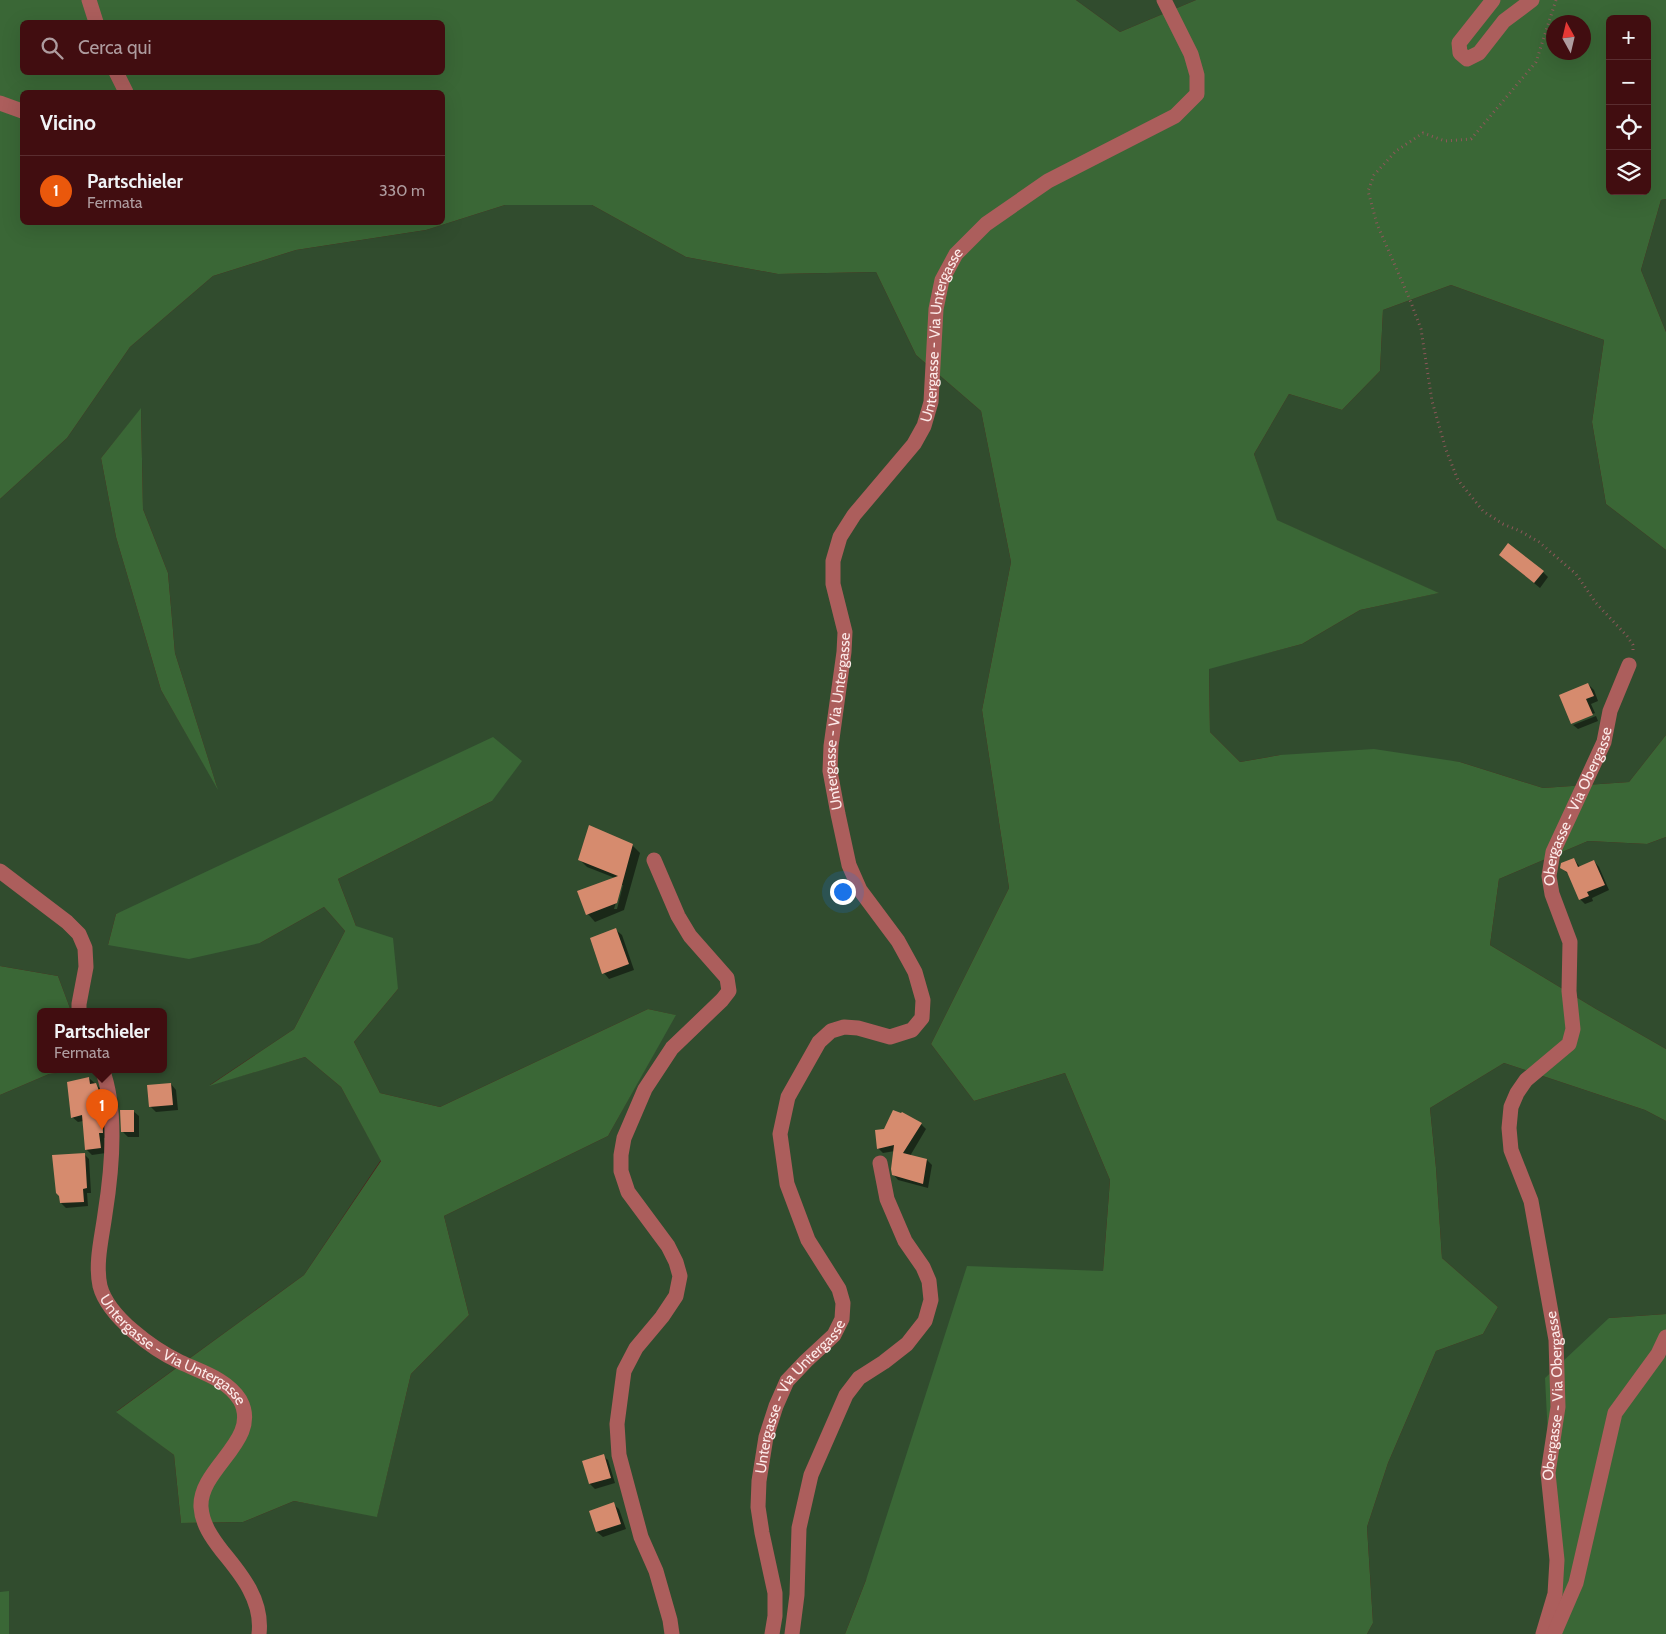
<!DOCTYPE html>
<html lang="it">
<meta charset="utf-8">
<style>
body{margin:0;font-family:Cabin,sans-serif;background:#481619;color:#f1f3f6}
.controls{position:absolute;right:15px;top:15px;display:grid;overflow:hidden;border-radius:8px;box-shadow:0 5px 20px #0002}
.controls button{width:45px;height:45px;display:grid;place-items:center;padding:0;border:0;border-bottom:1px solid #5a2d30;background:#410d10;color:#f1f3f6;font:25px sans-serif}
.compass{position:absolute;left:1546px;top:15px;width:45px;height:45px;border-radius:50%;background:#410d10;box-shadow:0 5px 20px #0002;rotate:352deg}
.you{position:absolute;left:842px;top:891px;width:18px;height:18px;margin:-12px;border:4px solid #fff;border-radius:50%;background:#1a73e8;box-shadow:0 0 0 8px #1a73e833}
.badge{display:grid;place-items:center;width:32px;height:32px;border-radius:50%;background:#ea580c;color:#fff;font-size:16px;font-weight:700}
.pin{position:absolute;translate:-50% -41px;filter:drop-shadow(0 1px 2px #0008)}
.pin::after{content:'';position:absolute;top:26px;width:18px;height:15px;background:inherit;clip-path:polygon(0 0,100% 0,50% 100%)}
.popup{position:absolute;left:37px;top:1008px;width:130px;height:65px;box-sizing:border-box;display:grid;place-content:center;border-radius:8px;background:#410d10;filter:drop-shadow(0 1px 4px #0005);font-size:16px;white-space:nowrap;color:#ae9c9f}
.popup b{font-size:19px;color:#f1f3f6}
.popup::after{content:'';position:absolute;left:50%;top:100%;margin-left:-10px;border:10px solid transparent;border-top-color:#410d10}
.list{margin:0;padding:0;list-style:none}
h2{display:flex;justify-content:space-between;align-items:center;height:65px;margin:0;padding:0 20px;font-size:21px}
h2 small{font-size:16px;font-weight:400;color:#ae9c9f}
.list li{display:grid;grid-template-columns:32px 1fr auto;gap:15px;align-items:center;box-sizing:border-box;height:70px;padding:0 20px;border-top:1px solid #5a2d30}
.list b{display:block;font-size:19px;white-space:nowrap}
.list p{margin:0;font-size:16px;white-space:nowrap;color:#ae9c9f}
.list em{font-size:16px;font-style:normal;color:#ae9c9f}
.icon{flex:none;width:28px;height:28px;fill:none;stroke:currentColor;stroke-width:2;stroke-linecap:round;stroke-linejoin:round}
.map{position:relative;flex:none;width:1666px;height:1634px;overflow:hidden}
.search{position:absolute;background:#410d10;box-shadow:0 5px 20px #0002;left:20px;top:20px;width:425px;height:55px;display:flex;align-items:center;gap:12px;box-sizing:border-box;padding:0 18px;border-radius:8px;color:#ae9c9f;font-size:19px}
.panel{position:absolute;background:#410d10;box-shadow:0 5px 20px #0002;left:20px;top:90px;width:425px;height:135px;border-radius:8px}
.map>svg:first-child{display:block}
</style>
<div class="map">
<svg width="1666" height="1634" viewBox="0 0 1666 1634">
<rect width="100%" height="100%" fill="#571116"/>
<!-- green -->
<path fill="#314c2e" fill-rule="evenodd" d="M 1076,0 L 1196,0 L 1120,32 Z
M 1666,199 L 1666,332 L 1641,270 L 1661,200 Z
M 505,205 L 592,205 L 686,257 L 778,274 L 876,272 L 916,355 L 981,411 L 1011,562 L 982,710 L 1009,888 L 931,1044 L 974,1101 L 1065,1073 L 1110,1180 L 1103,1271 L 866,1580 L 845,1634 L 9,1634 L 9,1592 L 0,1592 L 0,1095 L 49,1074 L 86,1069 L 163,1069 L 163,1011 L 71,1011 L 58,976 L 0,966 L 0,499 L 67,438 L 130,347 L 213,276 L 296,250 L 426,230 ZM 141,409 L 143,509 L 168,573 L 175,653 L 217,787 L 161,690 L 116,537 L 101,458 ZM 492,801 L 338,879 L 356,926 L 398,989 L 354,1042 L 380,1093 L 440,1107 L 648,1009 L 675,1015 L 608,1136 L 444,1216 L 469,1315 L 411,1374 L 377,1516 L 294,1501 L 243,1522 L 181,1523 L 174,1455 L 117,1411 L 304,1275 L 381,1160 L 341,1087 L 305,1057 L 210,1085 L 294,1029 L 345,931 L 324,907 L 260,943 L 108,945 L 116,914 Z
M 1451,285 L 1604,340 L 1592,422 L 1606,504 L 1666,550 L 1666,735 L 1629,782 L 1543,788 L 1460,762 L 1280,755 L 1240,762 L 1210,732 L 1209,668 L 1302,644 L 1360,610 L 1438,593 L 1276,520 L 1254,454 L 1289,394 L 1342,410 L 1380,371 L 1383,310 Z
M 1666,837 L 1666,1049 L 1596,1009 L 1490,945 L 1499,879 L 1588,841 L 1647,844 Z
M 1504,1063 L 1645,1110 L 1666,1121 L 1666,1314 L 1609,1318 L 1558,1634 L 1367,1634 L 1373,1623 L 1367,1527 L 1388,1463 L 1436,1351 L 1483,1334 L 1498,1307 L 1442,1258 L 1436,1168 L 1430,1108 Z"/>
<!-- forest -->
<path fill="#3a6736" fill-rule="evenodd" d="M 0,0 L 1076,0 L 1120,32 L 1196,0 L 1666,0 L 1666,199 L 1661,200 L 1641,270 L 1666,332 L 1666,550 L 1606,504 L 1592,422 L 1604,340 L 1451,285 L 1383,310 L 1380,371 L 1342,410 L 1289,394 L 1254,454 L 1277,520 L 1439,593 L 1360,610 L 1302,644 L 1209,669 L 1210,732 L 1240,762 L 1280,755 L 1374,749 L 1460,762 L 1543,788 L 1629,782 L 1666,735 L 1666,837 L 1647,844 L 1588,841 L 1499,879 L 1490,945 L 1596,1009 L 1666,1049 L 1666,1121 L 1645,1110 L 1504,1063 L 1430,1108 L 1436,1168 L 1442,1258 L 1498,1307 L 1483,1334 L 1436,1351 L 1388,1463 L 1367,1527 L 1373,1623 L 1367,1634 L 845,1634 L 866,1580 L 967,1266 L 1103,1271 L 1110,1180 L 1065,1073 L 974,1101 L 931,1044 L 1009,888 L 982,710 L 1011,562 L 981,411 L 916,355 L 876,272 L 778,274 L 686,257 L 592,205 L 505,205 L 426,230 L 296,250 L 213,276 L 130,347 L 67,438 L 0,499 ZM 1610,19 L 1647,19 L 1647,191 L 1610,191 ZM 22,22 L 442,22 L 442,72 L 22,72 ZM 1554,22 L 1584,22 L 1584,52 L 1554,52 ZM 22,92 L 442,92 L 442,222 L 22,222 Z
M 141,408 L 143,509 L 168,573 L 175,653 L 218,790 L 161,690 L 116,537 L 101,458 Z
M 493,737 L 522,761 L 492,801 L 338,879 L 356,926 L 393,938 L 398,989 L 354,1042 L 380,1093 L 440,1107 L 648,1009 L 676,1015 L 608,1136 L 444,1216 L 469,1315 L 411,1374 L 377,1517 L 294,1501 L 243,1522 L 181,1523 L 174,1455 L 116,1412 L 304,1275 L 381,1161 L 341,1087 L 305,1057 L 209,1086 L 294,1029 L 345,931 L 324,907 L 260,943 L 189,959 L 108,945 L 116,914 Z
M 0,966 L 58,976 L 71,1011 L 41,1011 L 41,1069 L 86,1069 L 49,1074 L 0,1095 Z
M 1666,1314 L 1666,1634 L 1558,1634 L 1545,1378 L 1609,1318 Z
M 9,1591 L 9,1634 L 0,1634 L 0,1592 Z"/>
<!-- shadow -->
<path fill="#0007" fill-rule="evenodd" d="M 1500,555 L 1543,572 L 1548,577 L 1540,588 Z
M 1588,684 L 1594,690 L 1598,701 L 1591,704 L 1595,713 L 1573,722 L 1573,724 L 1561,695 Z
M 1596,716 L 1598,721 L 1578,729 L 1573,725 Z
M 632,845 L 640,853 L 624,910 L 595,922 L 588,914 L 615,878 L 587,867 L 579,859 ZM 621,885 L 623,885 L 617,909 L 614,909 Z
M 1574,859 L 1580,867 L 1594,861 L 1599,867 L 1609,890 L 1592,898 L 1593,901 L 1585,904 L 1580,899 L 1570,875 L 1561,868 Z
M 616,930 L 622,935 L 634,970 L 609,979 L 604,973 Z
M 89,1078 L 101,1089 L 107,1138 L 104,1138 L 106,1153 L 92,1155 L 86,1149 L 83,1121 L 78,1122 L 72,1117 Z
M 171,1084 L 176,1090 L 178,1110 L 156,1112 L 150,1106 Z
M 133,1111 L 139,1116 L 139,1137 L 128,1137 L 123,1132 Z
M 921,1124 L 926,1129 L 910,1156 L 927,1160 L 932,1165 L 928,1188 L 898,1180 L 893,1174 L 895,1151 L 883,1153 L 878,1148 Z
M 84,1154 L 89,1159 L 91,1193 L 87,1193 L 88,1206 L 66,1208 L 61,1203 Z
M 603,1456 L 608,1460 L 615,1483 L 595,1489 L 590,1484 L 583,1461 Z
M 613,1504 L 619,1509 L 626,1529 L 603,1537 L 597,1532 L 590,1512 Z"/>
<!-- building -->
<path fill="#d68b6e" d="M 1508,543 L 1544,571 L 1534,583 L 1499,555 Z
M 1588,683 L 1594,696 L 1586,699 L 1593,715 L 1571,724 L 1559,695 Z
M 589,825 L 633,844 L 617,903 L 586,915 L 577,891 L 618,876 L 578,860 Z
M 1574,858 L 1578,867 L 1594,860 L 1605,885 L 1587,892 L 1589,896 L 1579,900 L 1567,872 L 1560,868 L 1561,863 Z
M 616,928 L 629,964 L 602,974 L 590,938 Z
M 89,1077 L 90,1084 L 96,1083 L 98,1088 L 101,1104 L 103,1133 L 99,1133 L 101,1148 L 85,1150 L 82,1115 L 71,1118 L 67,1082 Z
M 171,1083 L 173,1105 L 149,1107 L 147,1085 Z
M 120,1110 L 134,1110 L 134,1132 L 121,1132 Z
M 893,1110 L 901,1113 L 902,1112 L 922,1123 L 903,1153 L 927,1159 L 923,1184 L 892,1175 L 891,1169 L 894,1145 L 877,1149 L 875,1130 L 884,1129 Z
M 85,1153 L 87,1188 L 83,1189 L 84,1202 L 60,1203 L 59,1196 L 56,1193 L 52,1155 Z
M 604,1454 L 611,1478 L 589,1484 L 582,1461 Z
M 614,1502 L 621,1524 L 596,1532 L 589,1511 Z"/>
<g fill="none" stroke-linecap="round" stroke-linejoin="round">
<!-- path -->
<path stroke="#8c575a" stroke-width="3" stroke-dasharray="1 4" stroke-linecap="butt" d="M 1556,0 L 1536,62 L 1471,139 L 1445,141 L 1423,133 L 1396,151 L 1374,175 L 1368,191 L 1377,224 L 1410,300 L 1421,329 L 1432,401 L 1446,450 L 1458,480 L 1483,511 L 1503,524 L 1520,531 L 1539,542 L 1576,574 L 1596,603 L 1627,636 L 1633,645 L 1633,653"/>
<!-- minor -->
<g stroke="#ac5e5c" stroke-width="15">
<path d="M 89,0 L 96,22"/>
<path d="M 1493,0 L 1459,43 L 1460,53 L 1467,59 L 1479,53 L 1504,21 L 1532,0"/>
<path d="M 116,72 L 126,92"/>
<path d="M 0,103 L 22,111"/>
<path d="M 654,860 L 678,916 L 690,936 L 727,978 L 729,991 L 722,1000 L 672,1048 L 645,1089 L 624,1138 L 621,1155 L 621,1171 L 628,1192 L 668,1246 L 676,1262 L 680,1276 L 676,1296 L 662,1317 L 636,1348 L 624,1371 L 617,1424 L 619,1455 L 641,1537 L 656,1571 L 670,1620 L 672,1634"/>
<path d="M 0,871 L 67,922 L 79,934 L 85,948 L 86,967 L 79,1004 L 79,1011"/>
<path id="s1" d="M 102,1069 C 118,1111 112,1170 105,1214 C 102,1237 95,1263 100,1286 C 108,1317 153,1349 180,1362 C 201,1372 227,1379 240,1400 C 262,1440 199,1468 201,1507 C 202,1524 212,1538 222,1551 C 242,1575 263,1601 259,1634"/>
<path id="s2" d="M 772,1634 L 775,1616 L 775,1593 L 762,1533 L 758,1507 L 759,1481 L 766,1437 L 776,1406 L 787,1381 L 806,1361 L 834,1335 L 842,1319 L 843,1303 L 839,1289 L 808,1240 L 787,1184 L 780,1134 L 788,1097 L 819,1042 L 831,1031 L 844,1027 L 858,1028 L 890,1037 L 912,1030 L 922,1018 L 923,1000 L 915,972 L 898,941 L 860,890 L 849,865 L 838,814 L 830,771 L 831,746 L 844,652 L 845,632 L 833,584 L 833,561 L 840,537 L 854,515 L 914,444 L 924,426 L 931,402 L 936,309 L 942,280 L 956,254 L 986,224 L 1048,181 L 1175,116 L 1197,94 L 1197,75 L 1191,54 L 1164,0"/>
<path d="M 792,1634 L 797,1595 L 799,1528 L 811,1475 L 846,1395 L 859,1378 L 884,1362 L 907,1344 L 925,1321 L 931,1300 L 929,1281 L 923,1267 L 905,1241 L 887,1199 L 880,1163"/>
<path id="s3" d="M 1543,1634 L 1555,1594 L 1557,1560 L 1548,1473 L 1558,1407 L 1556,1340 L 1531,1201 L 1511,1150 L 1509,1128 L 1511,1107 L 1517,1093 L 1526,1080 L 1569,1044 L 1573,1029 L 1569,991 L 1570,942 L 1552,894 L 1549,876 L 1553,852 L 1604,742 L 1610,711 L 1629,665"/>
<path d="M 1554,1634 L 1576,1583 L 1615,1413 L 1658,1354 L 1666,1337"/>
</g>
</g>
<g text-anchor="middle" dominant-baseline="central" stroke-width="5" stroke-linejoin="round" paint-order="stroke">
<!-- street labels -->
<g font-size="15" fill="#fceae9" stroke="#4b030c">
<text stroke="none"><textPath href="#s2" startOffset="1499">Untergasse - Via Untergasse</textPath></text>
<text stroke="none"><textPath href="#s2" startOffset="1078">Untergasse - Via Untergasse</textPath></text>
<text stroke="none"><textPath href="#s3" startOffset="871">Obergasse - Via Obergasse</textPath></text>
<text stroke="none"><textPath href="#s1" startOffset="319">Untergasse - Via Untergasse</textPath></text>
<text stroke="none"><textPath href="#s2" startOffset="252">Untergasse - Via Untergasse</textPath></text>
<text stroke="none"><textPath href="#s3" startOffset="241">Obergasse - Via Obergasse</textPath></text>
</g>
</g>
</svg>
<div class="controls">
<button>+</button>
<button>−</button>
<button><svg class="icon" aria-label="locate" viewBox="0 0 24 24"><circle cx="12" cy="12" r="6"/><path d="M12 2v4M12 18v4M2 12h4M18 12h4"/></svg></button>
<button><svg class="icon" aria-label="layers" viewBox="0 0 24 24"><path d="M12 4l9 5-9 5-9-5zM3 14l9 5 9-5"/></svg></button>
</div>
<svg class="compass" viewBox="-18 -18 36 36"><path d="M0-13l5 13h-10z" fill="#e53935"/><path d="M0 13l5-13h-10z" fill="#ae9c9f"/></svg>
<div class="you"></div>
<div class="pin badge" style="left:102px;top:1130px">1</div>
<div class="popup"><b>Partschieler</b>Fermata</div>
<div class="search"><svg class="icon" aria-label="search" viewBox="0 0 24 24"><circle cx="10" cy="10" r="6"/><path d="M15 15l6 6"/></svg>Cerca qui</div>
<section class="panel">
<h2>Vicino<small></small></h2>
<ul class="list">
<li><span class="badge">1</span><div><b>Partschieler</b><p>Fermata</p></div><em>330 m</em></li>
</ul>
</section>
</div>
